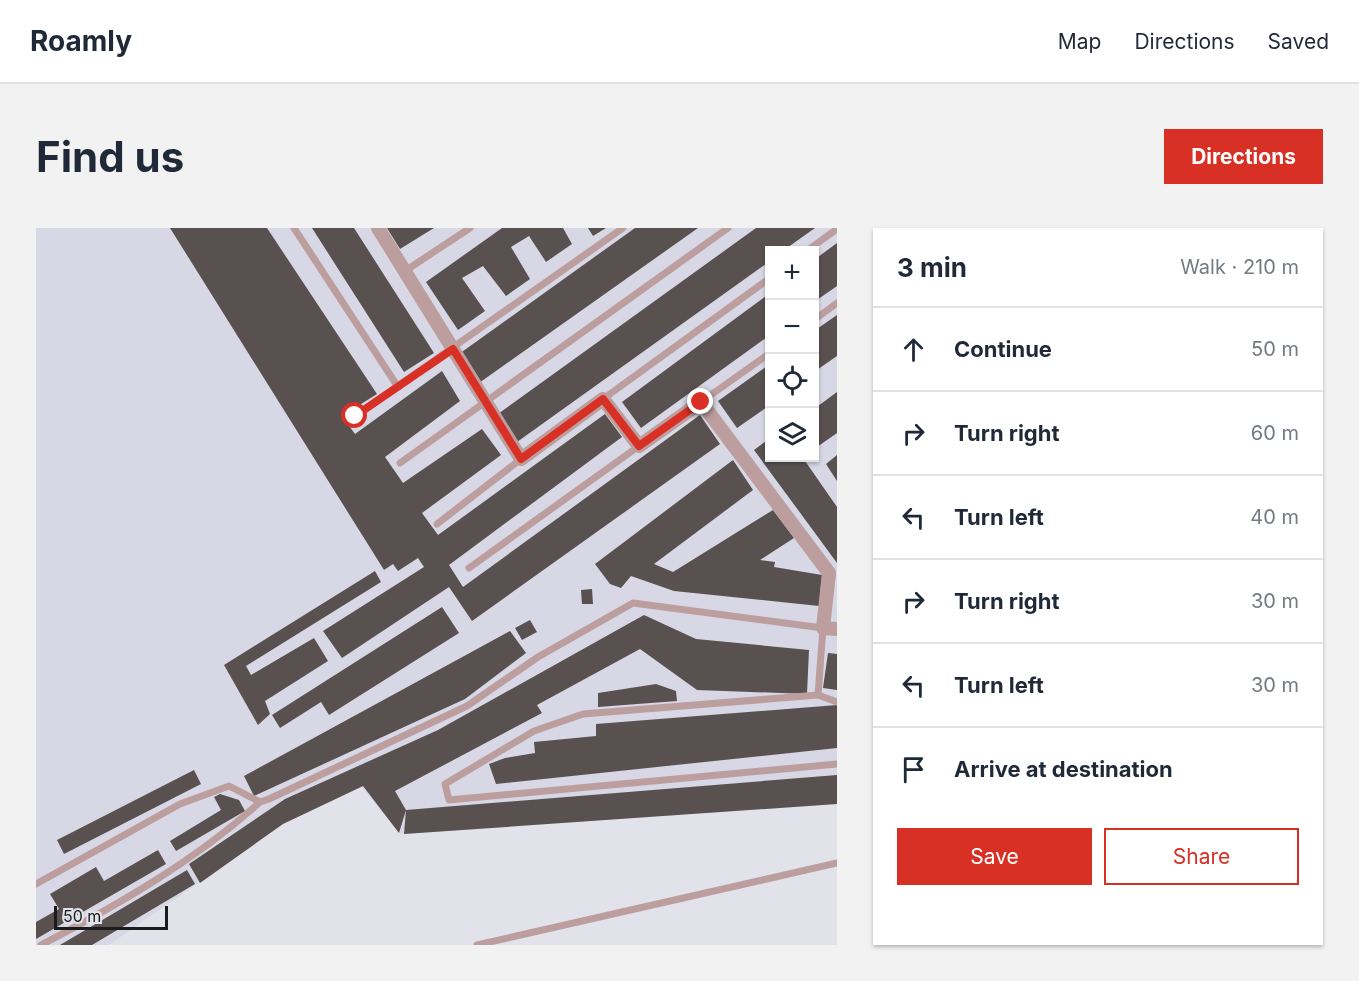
<!DOCTYPE html>
<meta charset="utf-8">
<style>
body{margin:0;font-family:Inter,sans-serif;background:#f2f2f3;color:#1f2937}
.controls{position:absolute;right:18px;top:18px;display:grid;overflow:hidden;border-radius:0px;box-shadow:0 2px 4px #0004}
.controls button{width:54px;height:54px;display:grid;place-items:center;padding:0;border:0;border-bottom:2px solid #e0e1e3;background:#fff;color:#1f2937;font:30px sans-serif}
.scale{position:absolute;left:18px;bottom:15px;width:114px;box-sizing:border-box;padding-left:6px;border:3px solid #1b1b1e;border-top:0;font-size:16px;line-height:21px;white-space:nowrap;color:#1b1b1e;-webkit-text-stroke:4px #e2e3ea;paint-order:stroke}
.stop{position:absolute;width:18px;height:18px;margin:-14px;border:4px solid #d93025;border-radius:50%;background:#fff}
.stop.end{background:#d93025;border-color:#fff;box-shadow:0 2px 6px #0008}
.list{margin:0;padding:0;list-style:none}
h2{display:flex;justify-content:space-between;align-items:center;height:78px;margin:0;padding:0 24px;font-size:26px}
h2 small{font-size:20px;font-weight:400;color:#747a83}
.list li{display:grid;grid-template-columns:39px 1fr auto;gap:18px;align-items:center;box-sizing:border-box;height:84px;padding:0 24px;border-top:2px solid #e0e1e3}
.list b{display:block;font-size:22px;white-space:nowrap}
.list em{font-size:20px;font-style:normal;color:#747a83}
.actions{display:flex;gap:12px;padding:18px 24px}
.actions a{flex:1;padding:14px 0;border:2px solid #d93025;border-radius:0px;text-align:center;font-size:21px;color:#d93025}
.actions .main{background:#d93025;color:#fff}
.icon{flex:none;width:33px;height:33px;fill:none;stroke:currentColor;stroke-width:2;stroke-linecap:round;stroke-linejoin:round}
.map{position:relative;flex:none;width:801px;height:717px;overflow:hidden;border-radius:0px}
header{display:flex;align-items:center;gap:36px;box-sizing:border-box;height:84px;padding:0 30px;background:#fff;border-bottom:2px solid #e0e1e3}
header strong{font-size:28px}
nav{display:flex;gap:33px;margin-inline-start:auto;font-size:21px}
.intro{display:flex;align-items:center;justify-content:space-between;box-sizing:border-box;height:144px;padding:0 36px}
h1{margin:0;font-size:42px}
.button{padding:15px 27px;border-radius:0px;background:#d93025;color:#fff;font-size:21px;font-weight:700}
main{display:flex;gap:36px;padding:0 36px}
aside{flex:1;background:#fff;border-radius:0px;box-shadow:0 2px 4px #0004}
.map>svg:first-child{display:block}
</style>
<header>
<strong>Roamly</strong>
<nav><a>Map</a><a>Directions</a><a>Saved</a></nav>
</header>
<div class="intro"><h1>Find us</h1><a class="button">Directions</a></div>
<main>
<div class="map">
<svg width="801" height="717" viewBox="0 0 801 717">
<rect width="100%" height="100%" fill="#e2e3ea"/>
<!-- built -->
<path fill="#d7d7e5" fill-rule="evenodd" d="M 0,0 L 801,0 L 801,576 L 368,606 L 363,605 L 326,559 L 247,596 L 73,717 L 0,717 ZM 734,22 L 778,22 L 778,230 L 734,230 Z"/>
<!-- building -->
<path fill="#58514f" d="M 134,0 L 231,0 L 341,166 L 306,188 L 319,206 L 406,143 L 424,173 L 349,229 L 367,255 L 446,201 L 465,227 L 386,285 L 402,307 L 569,186 L 586,209 L 413,337 L 427,359 L 664,187 L 684,216 L 436,393 L 413,359 L 306,430 L 287,403 L 388,339 L 382,330 L 362,343 L 357,336 L 348,342 Z
M 276,0 L 318,0 L 398,125 L 368,144 Z
M 351,0 L 398,0 L 364,21 Z
M 466,0 L 527,0 L 536,16 L 510,34 L 493,8 L 475,19 L 494,51 L 470,68 L 447,38 L 426,50 L 449,83 L 422,102 L 390,54 Z
M 552,0 L 570,0 L 557,8 Z
M 599,0 L 662,0 L 443,155 L 423,126 Z
M 720,0 L 779,0 L 748,22 L 734,22 L 734,33 L 481,214 L 462,186 Z
M 801,15 L 801,58 L 778,74 L 778,32 Z
M 734,65 L 734,107 L 605,200 L 586,174 Z
M 801,87 L 801,128 L 778,144 L 778,103 Z
M 734,136 L 734,177 L 701,200 L 682,173 Z
M 801,164 L 801,205 L 781,219 L 778,215 L 778,181 Z
M 734,210 L 734,230 L 767,230 L 801,279 L 801,335 L 718,222 Z
M 801,227 L 801,253 L 790,236 Z
M 697,232 L 717,262 L 618,336 L 637,344 L 737,282 L 758,310 L 724,332 L 739,334 L 738,339 L 786,347 L 783,378 L 638,363 L 595,348 L 585,360 L 574,356 L 559,336 Z
M 339,343 L 345,354 L 210,438 L 215,447 L 278,410 L 292,433 L 229,473 L 234,486 L 222,497 L 188,437 Z
M 556,361 L 557,376 L 546,376 L 545,362 Z
M 406,379 L 423,405 L 293,487 L 285,474 L 244,500 L 236,487 Z
M 608,387 L 660,411 L 773,422 L 771,466 L 661,462 L 604,421 L 501,477 L 506,485 L 359,563 L 370,582 L 363,605 L 327,558 L 247,596 L 164,655 L 153,636 L 249,571 L 402,502 Z
M 494,392 L 501,404 L 486,412 L 479,400 Z
M 474,403 L 490,425 L 429,471 L 218,568 L 208,548 Z
M 792,425 L 801,426 L 801,462 L 787,460 Z
M 620,456 L 640,463 L 641,473 L 562,479 L 562,465 Z
M 801,477 L 801,520 L 460,556 L 453,536 L 469,530 L 499,525 L 498,514 L 560,508 L 560,496 Z
M 158,542 L 165,556 L 28,626 L 21,612 Z
M 801,547 L 801,576 L 368,606 L 370,582 Z
M 184,566 L 203,572 L 209,583 L 140,623 L 134,613 L 185,582 L 178,569 Z
M 122,622 L 130,636 L 0,711 L 0,694 L 23,681 L 14,666 L 60,639 L 68,653 Z
M 151,642 L 159,656 L 56,717 L 24,717 Z"/>
<g fill="none" stroke-linecap="round" stroke-linejoin="round">
<!-- lane -->
<path stroke="#bd9e9e" stroke-width="7" d="M 258,0 L 362,159
M 772,22 L 801,1
M 369,43 L 434,0
M 778,92 L 801,75
M 567,171 L 734,50
M 665,174 L 734,125
M 319,188 L 587,0
M 364,235 L 692,0
M 401,296 L 485,231
M 433,340 L 603,218
M 801,474 L 782,467 L 547,486 L 498,503 L 409,556 L 413,572 L 801,536
M 0,656 L 144,576 L 193,558 L 224,574 L 233,571 L 431,478 L 502,429 L 597,375 L 787,400 L 782,467
M 5,717 C 82,677 160,632 224,574
M 441,717 L 801,635"/>
<!-- street -->
<path stroke="#bd9e9e" stroke-width="14" d="M 342,0 L 485,231 L 567,171 L 603,218 L 665,174 L 793,345 L 787,400 L 801,401"/>
</g>
<g fill="none" stroke-linecap="round" stroke-linejoin="round">
<!-- route -->
<path stroke="#d93025" stroke-width="8" d="M 319,188 L 417,121 L 485,231 L 567,171 L 603,218 L 665,174"/>
</g>
</svg>
<div class="controls">
<button>+</button>
<button>−</button>
<button><svg class="icon" aria-label="locate" viewBox="0 0 24 24"><circle cx="12" cy="12" r="6"/><path d="M12 2v4M12 18v4M2 12h4M18 12h4"/></svg></button>
<button><svg class="icon" aria-label="layers" viewBox="0 0 24 24"><path d="M12 4l9 5-9 5-9-5zM3 14l9 5 9-5"/></svg></button>
</div>
<div class="scale">50 m</div>
<div class="stop" style="left:319px;top:188px"></div>
<div class="stop end" style="left:665px;top:174px"></div>
</div>
<aside>
<h2>3 min<small>Walk · 210 m</small></h2>
<ul class="list">
<li><svg class="icon" aria-label="ahead" viewBox="0 0 24 24"><path d="M12 20V5M6 11l6-6 6 6"/></svg><div><b>Continue</b></div><em>50 m</em></li>
<li><svg class="icon" aria-label="right" viewBox="0 0 24 24"><path d="M7 20v-9h11M14 6l5 5-5 5"/></svg><div><b>Turn right</b></div><em>60 m</em></li>
<li><svg class="icon" aria-label="left" viewBox="0 0 24 24"><path d="M17 20v-9H6M10 6l-5 5 5 5"/></svg><div><b>Turn left</b></div><em>40 m</em></li>
<li><svg class="icon" aria-label="right" viewBox="0 0 24 24"><path d="M7 20v-9h11M14 6l5 5-5 5"/></svg><div><b>Turn right</b></div><em>30 m</em></li>
<li><svg class="icon" aria-label="left" viewBox="0 0 24 24"><path d="M17 20v-9H6M10 6l-5 5 5 5"/></svg><div><b>Turn left</b></div><em>30 m</em></li>
<li><svg class="icon" aria-label="arrive" viewBox="0 0 24 24"><path d="M6 21V4h12l-3 4 3 4H6"/></svg><div><b>Arrive at destination</b></div></li>
</ul>
<div class="actions"><a class="main">Save</a><a>Share</a></div>
</aside>
</main>
